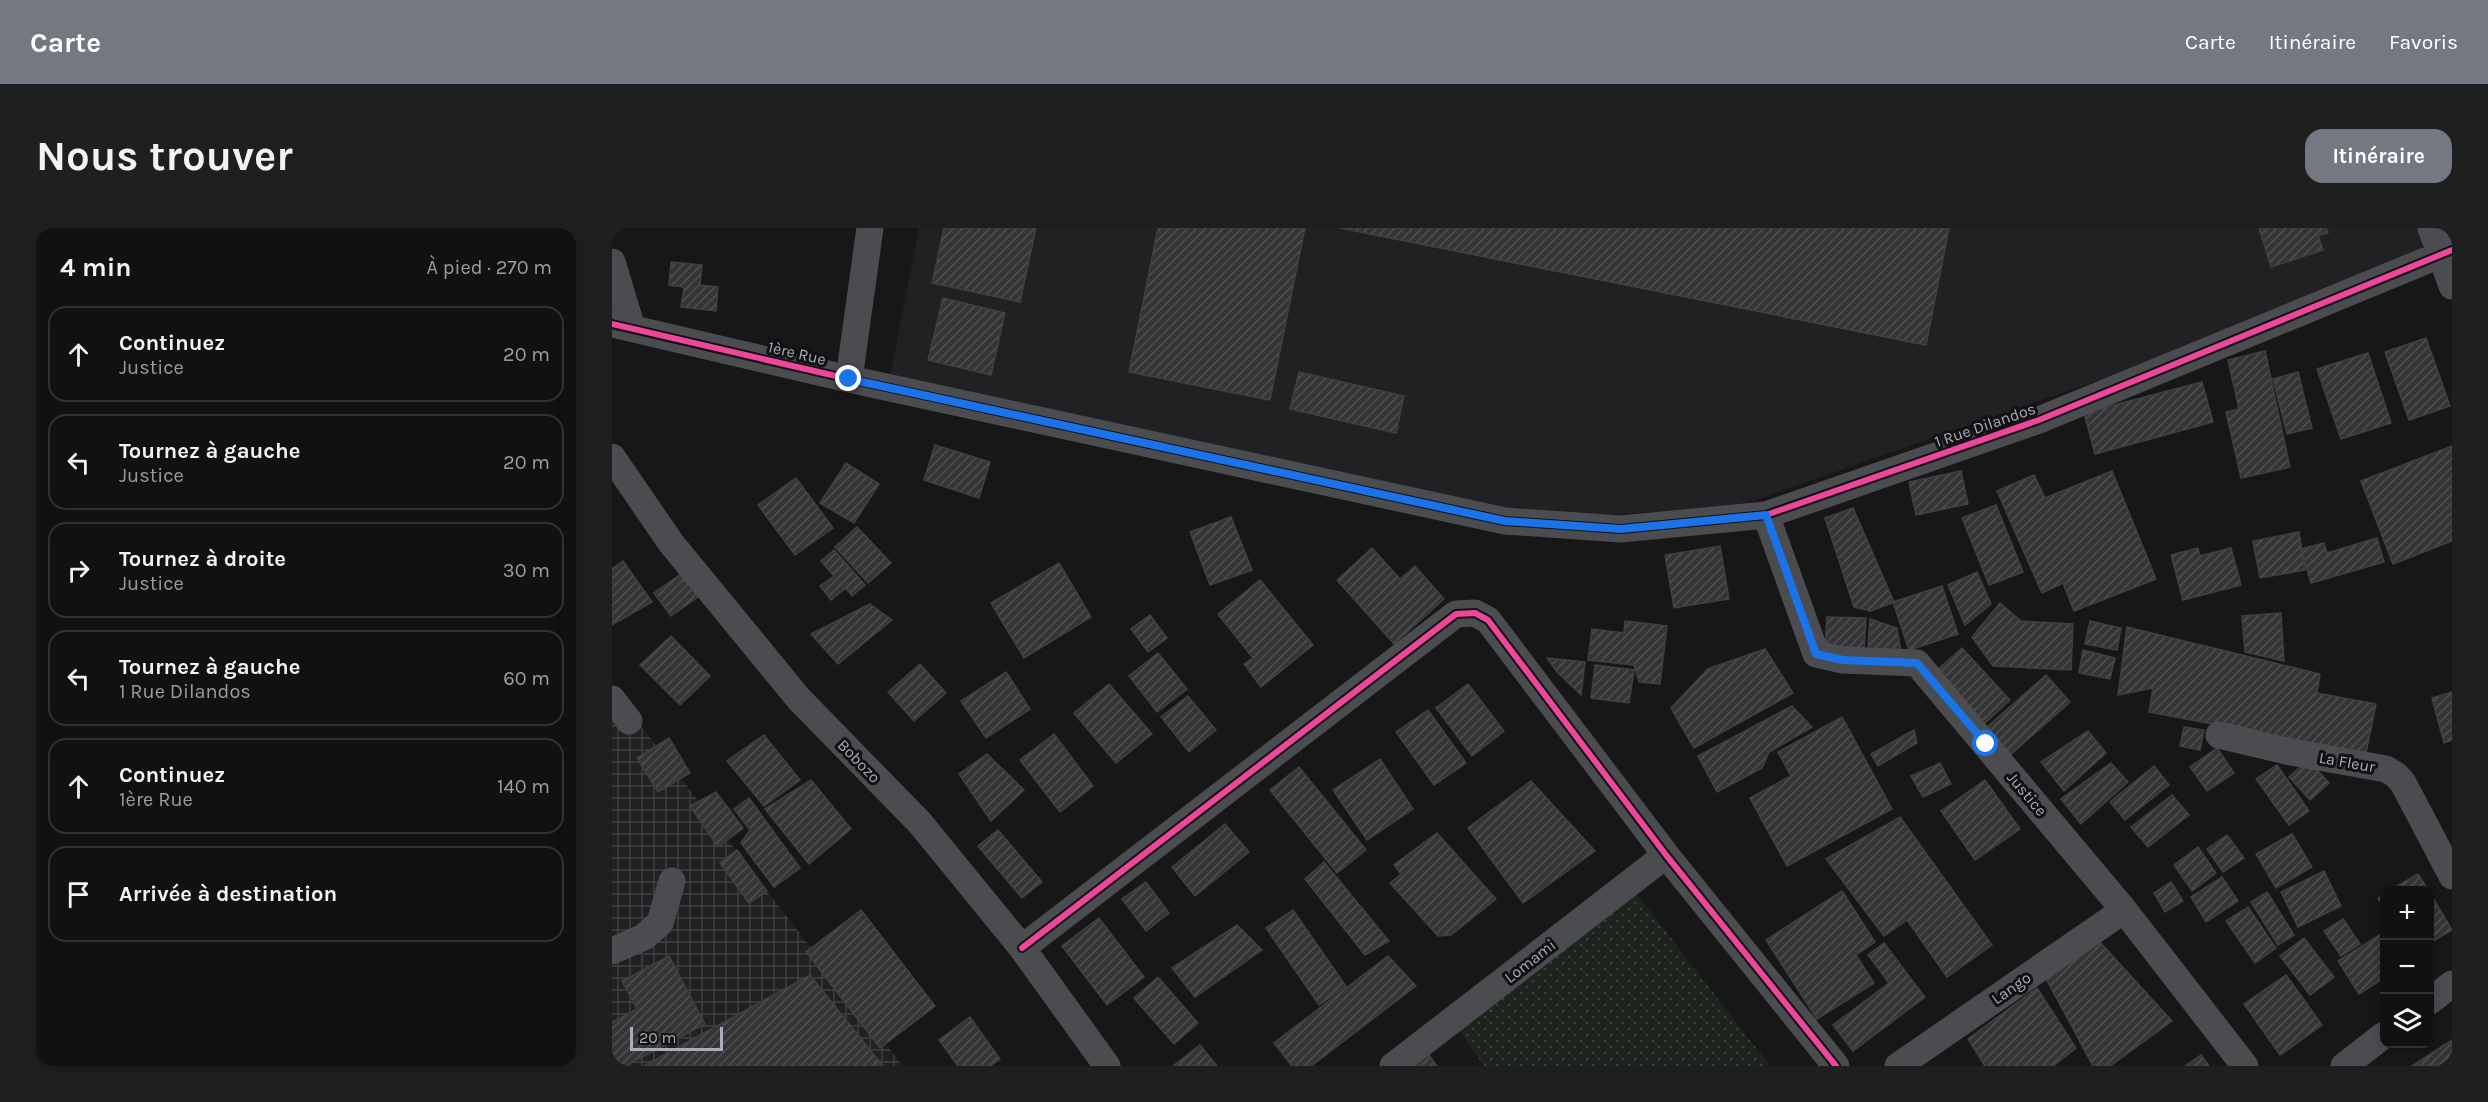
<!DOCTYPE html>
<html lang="fr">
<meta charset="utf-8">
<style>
body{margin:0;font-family:Karla,sans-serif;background:#1e1f1f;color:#f1f3f6}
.controls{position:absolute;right:18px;bottom:18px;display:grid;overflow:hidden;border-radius:12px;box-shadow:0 3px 9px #0003}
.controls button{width:54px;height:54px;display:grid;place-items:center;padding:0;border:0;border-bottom:2px solid #303131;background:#111;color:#f1f3f6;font:30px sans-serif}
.scale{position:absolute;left:18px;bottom:15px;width:93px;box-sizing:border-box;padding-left:6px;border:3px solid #a8adb8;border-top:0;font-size:16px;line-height:21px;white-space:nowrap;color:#a8adb8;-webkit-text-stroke:4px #111113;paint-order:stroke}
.stop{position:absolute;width:18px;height:18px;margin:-14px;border:4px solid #1a73e8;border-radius:50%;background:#fff}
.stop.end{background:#1a73e8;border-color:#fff;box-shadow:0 2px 6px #0008}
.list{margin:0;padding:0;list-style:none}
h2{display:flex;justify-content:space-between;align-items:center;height:78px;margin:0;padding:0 24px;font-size:26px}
h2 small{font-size:20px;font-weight:400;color:#9c9d9f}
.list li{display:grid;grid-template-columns:39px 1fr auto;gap:18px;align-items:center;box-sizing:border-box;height:96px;margin:0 12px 12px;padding:0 12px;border:2px solid #303131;border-radius:18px}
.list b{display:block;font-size:22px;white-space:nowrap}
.list p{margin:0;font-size:20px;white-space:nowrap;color:#9c9d9f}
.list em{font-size:20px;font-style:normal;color:#9c9d9f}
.icon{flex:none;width:33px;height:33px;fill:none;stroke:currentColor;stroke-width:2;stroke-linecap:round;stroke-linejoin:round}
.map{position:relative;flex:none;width:1840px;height:838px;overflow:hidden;border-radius:18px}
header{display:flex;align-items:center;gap:36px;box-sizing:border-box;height:84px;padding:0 30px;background:#757880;color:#fff}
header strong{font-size:28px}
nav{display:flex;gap:33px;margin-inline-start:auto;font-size:21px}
.intro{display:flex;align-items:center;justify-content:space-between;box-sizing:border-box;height:144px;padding:0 36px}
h1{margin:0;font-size:42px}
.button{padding:15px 27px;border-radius:18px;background:#757880;color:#fff;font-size:21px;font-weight:700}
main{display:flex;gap:36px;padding:0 36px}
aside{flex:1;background:#111;border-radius:18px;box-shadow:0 3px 9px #0003}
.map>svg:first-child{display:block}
</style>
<header>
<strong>Carte</strong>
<nav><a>Carte</a><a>Itinéraire</a><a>Favoris</a></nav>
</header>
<div class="intro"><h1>Nous trouver</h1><a class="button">Itinéraire</a></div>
<main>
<aside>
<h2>4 min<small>À pied · 270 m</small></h2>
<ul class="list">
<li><svg class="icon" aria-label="ahead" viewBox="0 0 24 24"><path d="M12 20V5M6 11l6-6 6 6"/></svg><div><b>Continuez</b><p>Justice</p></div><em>20 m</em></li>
<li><svg class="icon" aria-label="left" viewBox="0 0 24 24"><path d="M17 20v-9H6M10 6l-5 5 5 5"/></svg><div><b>Tournez à gauche</b><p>Justice</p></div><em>20 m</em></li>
<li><svg class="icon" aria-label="right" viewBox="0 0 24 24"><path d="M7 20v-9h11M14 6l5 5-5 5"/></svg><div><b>Tournez à droite</b><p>Justice</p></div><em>30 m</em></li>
<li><svg class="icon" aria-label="left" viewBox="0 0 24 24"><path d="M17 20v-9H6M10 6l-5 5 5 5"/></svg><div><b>Tournez à gauche</b><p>1 Rue Dilandos</p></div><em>60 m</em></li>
<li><svg class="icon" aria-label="ahead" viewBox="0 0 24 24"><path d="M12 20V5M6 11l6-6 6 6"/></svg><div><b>Continuez</b><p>1ère Rue</p></div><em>140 m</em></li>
<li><svg class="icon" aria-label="arrive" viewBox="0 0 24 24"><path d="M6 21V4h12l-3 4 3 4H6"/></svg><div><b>Arrivée à destination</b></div></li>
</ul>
</aside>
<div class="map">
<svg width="1840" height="838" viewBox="0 0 1840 838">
<defs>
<pattern id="industrial-grid" width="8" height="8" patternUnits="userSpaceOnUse" patternTransform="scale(1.5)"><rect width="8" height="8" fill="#212123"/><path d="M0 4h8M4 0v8" fill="none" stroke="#3e3f41"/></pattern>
<pattern id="grass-dots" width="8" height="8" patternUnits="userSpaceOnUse" patternTransform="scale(1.5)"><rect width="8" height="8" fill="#1d241e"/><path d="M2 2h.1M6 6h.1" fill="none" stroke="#3b413d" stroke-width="1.8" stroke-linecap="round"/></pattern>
<pattern id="building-hatch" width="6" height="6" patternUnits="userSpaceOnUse" patternTransform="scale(1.5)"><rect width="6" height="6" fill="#353536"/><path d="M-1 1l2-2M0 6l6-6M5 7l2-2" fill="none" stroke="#4f5051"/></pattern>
</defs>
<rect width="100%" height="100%" fill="#171717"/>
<!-- built -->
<path fill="#212123" d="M 307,0 L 1840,0 L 1840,29 L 1123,279 L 910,292 L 275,164 Z"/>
<!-- industrial -->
<path fill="url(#industrial-grid)" d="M 0,460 L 155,663 L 291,838 L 0,838 Z"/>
<!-- grass -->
<path fill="url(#grass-dots)" d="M 1024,665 L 1158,838 L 872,838 L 847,802 Z"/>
<!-- building -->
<path fill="url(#building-hatch)" stroke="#3f4043" stroke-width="1.5" d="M 332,0 L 424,0 L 408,74 L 320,55 Z
M 546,0 L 693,0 L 658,172 L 517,144 Z
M 728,0 L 1337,0 L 1314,117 Z
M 1647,0 L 1714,0 L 1716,5 L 1706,7 L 1711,22 L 1659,39 Z
M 59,34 L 90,37 L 88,57 L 106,59 L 104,83 L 69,79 L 72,59 L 57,57 Z
M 331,70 L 393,85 L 379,147 L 316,132 Z
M 1814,110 L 1838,178 L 1797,192 L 1773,124 Z
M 1653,123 L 1678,239 L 1629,250 L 1614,184 L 1627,181 L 1616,132 Z
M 1756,125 L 1779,195 L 1729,211 L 1705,141 Z
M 687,144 L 792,168 L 784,205 L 678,181 Z
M 1686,144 L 1700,200 L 1675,206 L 1661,151 Z
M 1590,154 L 1601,194 L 1483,226 L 1472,185 Z
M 323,217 L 378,234 L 367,270 L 312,252 Z
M 1840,218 L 1840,313 L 1781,336 L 1749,253 Z
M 234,235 L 267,256 L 242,295 L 208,275 Z
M 1349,243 L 1356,276 L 1304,287 L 1297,254 Z
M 1500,243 L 1544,351 L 1462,383 L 1451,355 L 1430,365 L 1385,263 L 1422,247 L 1433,270 Z
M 184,250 L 221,300 L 183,327 L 146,277 Z
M 1384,277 L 1411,344 L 1377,357 L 1350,290 Z
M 1241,280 L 1282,374 L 1259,383 L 1242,379 L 1213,290 Z
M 619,289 L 640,342 L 598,357 L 578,304 Z
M 245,299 L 279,335 L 256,355 L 223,319 Z
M 1687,304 L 1693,342 L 1648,350 L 1641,313 Z
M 1765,310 L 1772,334 L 1699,355 L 1689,321 L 1712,315 L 1715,325 Z
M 1108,318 L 1117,371 L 1062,380 L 1053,327 Z
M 760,320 L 788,351 L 803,338 L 832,371 L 782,416 L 725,352 Z
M 1586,320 L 1588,328 L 1619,320 L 1629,357 L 1571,372 L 1559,327 Z
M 222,322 L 253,357 L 240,368 L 234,360 L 219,372 L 208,358 L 222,348 L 209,333 Z
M 11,333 L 40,374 L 0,397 L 0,341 Z
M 447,335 L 479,389 L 412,430 L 379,375 Z
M 1365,344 L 1379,376 L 1353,397 L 1336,357 Z
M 69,346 L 86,369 L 59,388 L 42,365 Z
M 648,352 L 701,417 L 649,459 L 632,436 L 641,430 L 606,386 Z
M 1330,358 L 1346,406 L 1297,422 L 1281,374 Z
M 1388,375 L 1409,393 L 1461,396 L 1459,442 L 1381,438 L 1360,409 Z
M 258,376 L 280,392 L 226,436 L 199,406 Z
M 1669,385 L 1672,433 L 1633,424 L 1630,388 Z
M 538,387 L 555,410 L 536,424 L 519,401 Z
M 1215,389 L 1254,390 L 1252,420 L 1213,418 Z
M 1258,391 L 1285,400 L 1289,425 L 1256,420 Z
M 1013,393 L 1055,398 L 1048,456 L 1027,454 L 1022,437 L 976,432 L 980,401 L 1012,405 Z
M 1478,393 L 1509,400 L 1505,422 L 1473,416 Z
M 1515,399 L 1708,446 L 1705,465 L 1764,476 L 1754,525 L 1537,484 L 1541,460 L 1506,467 Z
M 59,408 L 98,448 L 68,477 L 28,437 Z
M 1350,420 L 1398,472 L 1371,497 L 1323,444 Z
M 1153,421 L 1181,465 L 1082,520 L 1059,480 L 1096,441 Z
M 1471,422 L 1503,430 L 1498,451 L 1467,445 Z
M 546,425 L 575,461 L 545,484 L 517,448 Z
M 935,430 L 973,434 L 969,467 L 945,444 Z
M 308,436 L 334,465 L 302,493 L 276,464 Z
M 983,437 L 1022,442 L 1017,475 L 979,470 Z
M 394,444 L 418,481 L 374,510 L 349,473 Z
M 1434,447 L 1458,474 L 1397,528 L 1373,501 Z
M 497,456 L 540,506 L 504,535 L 462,485 Z
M 856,456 L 892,503 L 860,528 L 824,480 Z
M 1840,464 L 1840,512 L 1832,515 L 1820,470 Z
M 576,468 L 604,502 L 577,524 L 549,489 Z
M 1180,478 L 1200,499 L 1157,524 L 1150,540 L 1105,564 L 1086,528 Z
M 816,482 L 854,535 L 822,557 L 784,504 Z
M 1230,489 L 1280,581 L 1175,638 L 1138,570 L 1179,548 L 1166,524 Z
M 1572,499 L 1592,502 L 1588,522 L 1568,518 Z
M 1302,502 L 1305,515 L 1266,538 L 1259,526 Z
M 1476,503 L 1494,525 L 1452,563 L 1429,534 Z
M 442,506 L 481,558 L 448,584 L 408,532 Z
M 152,507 L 188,552 L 152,578 L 115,533 Z
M 57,510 L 78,545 L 46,564 L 25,530 Z
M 1605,520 L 1622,545 L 1595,563 L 1578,539 Z
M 375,526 L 412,562 L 379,593 L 347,546 Z
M 768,531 L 801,581 L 755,612 L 721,562 Z
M 1696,532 L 1717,555 L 1698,572 L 1677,549 Z
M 1328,535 L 1339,556 L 1311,569 L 1299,548 Z
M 1499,535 L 1516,554 L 1469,596 L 1449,571 Z
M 1665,537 L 1697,583 L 1677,597 L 1644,551 Z
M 1542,538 L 1557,557 L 1513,592 L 1498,574 Z
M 687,539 L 754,622 L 725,645 L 658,562 Z
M 199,552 L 239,601 L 197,636 L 153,581 Z
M 1373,552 L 1408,601 L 1363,632 L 1329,583 Z
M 919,553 L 983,623 L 911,675 L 856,600 Z
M 104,564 L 131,600 L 106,619 L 78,578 Z
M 1560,567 L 1577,587 L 1536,619 L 1519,599 Z
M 137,570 L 188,640 L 162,659 L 129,615 L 138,602 L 122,581 Z
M 1288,589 L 1380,717 L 1335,749 L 1295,692 L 1272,708 L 1214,631 Z
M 613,596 L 637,624 L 583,668 L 560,639 Z
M 386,602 L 430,654 L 410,670 L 366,618 Z
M 825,605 L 884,671 L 839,707 L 826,708 L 778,655 L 789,646 L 782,637 Z
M 1680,606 L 1700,639 L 1664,660 L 1644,626 Z
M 1615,607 L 1632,630 L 1611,644 L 1595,621 Z
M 1586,619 L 1604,645 L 1580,663 L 1562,637 Z
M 125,622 L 155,663 L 137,675 L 108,635 Z
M 712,634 L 777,713 L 753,727 L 693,651 Z
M 1712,643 L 1729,678 L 1686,699 L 1669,664 Z
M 1806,646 L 1816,662 L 1778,662 Z
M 1610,649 L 1626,673 L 1594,694 L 1579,669 Z
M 534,654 L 557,685 L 534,703 L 510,671 Z
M 1559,654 L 1571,673 L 1553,684 L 1542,665 Z
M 1230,663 L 1263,714 L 1244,727 L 1262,755 L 1205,791 L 1154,712 Z
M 1655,664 L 1682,707 L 1666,717 L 1639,674 Z
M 1818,665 L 1840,702 L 1818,715 Z
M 1772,666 L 1772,681 L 1766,670 Z
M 1636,679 L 1664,720 L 1643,735 L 1614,693 Z
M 249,682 L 323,778 L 268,820 L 194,724 Z
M 681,682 L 734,758 L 707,777 L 654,700 Z
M 487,690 L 532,749 L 495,777 L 450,718 Z
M 1731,691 L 1748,716 L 1729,728 L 1712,703 Z
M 625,697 L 650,722 L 583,769 L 560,740 Z
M 1769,706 L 1772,711 L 1772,750 L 1747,766 L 1726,733 Z
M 1692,710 L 1722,749 L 1698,767 L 1668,728 Z
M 1486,712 L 1560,793 L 1498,838 L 1481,838 L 1431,745 Z
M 1272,715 L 1313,769 L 1241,823 L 1221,797 L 1277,755 L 1256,727 Z
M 57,728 L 93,796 L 13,838 L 0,838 L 0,794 L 25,781 L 10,753 Z
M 776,728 L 804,758 L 699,838 L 680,838 L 662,815 Z
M 198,747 L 271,838 L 32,838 Z
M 1674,747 L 1710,797 L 1668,827 L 1632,776 Z
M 546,749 L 586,795 L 562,816 L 522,770 Z
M 1425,760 L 1464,820 L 1441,838 L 1373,838 L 1356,811 Z
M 358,789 L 388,831 L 378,838 L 346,838 L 327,812 Z
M 1840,812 L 1840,838 L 1800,838 Z
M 588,817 L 605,838 L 561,838 Z
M 817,827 L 825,838 L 801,838 Z
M 1589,827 L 1597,838 L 1573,838 Z"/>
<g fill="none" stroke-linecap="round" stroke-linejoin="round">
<!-- minor -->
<path stroke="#4b4c50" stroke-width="27" d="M 1819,0 L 1840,58
M 0,34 L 20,100
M 0,96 L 237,151 L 893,293 L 1009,301 L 1154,287 L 1427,192 L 1840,22
M 237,151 L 258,0
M 0,229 L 59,315 L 187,471 L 308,595 L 410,720 L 495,838
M 1154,287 L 1204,426 L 1231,432 L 1305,435 L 1512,682 L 1633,838
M 0,471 L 17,493
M 1607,507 L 1679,524 L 1774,541 L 1784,547 L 1791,555 L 1840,648
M 410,720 L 844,386 L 863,385 L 876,392 L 1054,627 L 1224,838
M 0,723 L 32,709 L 48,695 L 60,653
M 1818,773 L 1840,756
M 781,838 L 1054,627
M 1286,838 L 1512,682
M 1732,838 L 1772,807"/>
<!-- cycleway casing -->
<g stroke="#111113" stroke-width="10">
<path id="cycleway" d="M 0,96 L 237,151 L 893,293 L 1009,301 L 1154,287 L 1427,192 L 1840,22
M 410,720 L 844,386 L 863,385 L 876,392 L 1054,627 L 1224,838"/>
</g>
<!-- cycleway -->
<use href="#cycleway" stroke="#ed469a" stroke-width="6"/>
</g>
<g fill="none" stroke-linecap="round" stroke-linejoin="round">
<!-- route -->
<path stroke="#1a73e8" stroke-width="8" d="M 237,151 L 893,293 L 1009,301 L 1154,287 L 1204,426 L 1231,432 L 1305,435 L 1374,516"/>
</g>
<g text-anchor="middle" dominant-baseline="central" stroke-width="6" stroke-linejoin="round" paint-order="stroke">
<!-- street labels -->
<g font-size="16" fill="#a8adb8" stroke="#111113">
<text transform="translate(185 125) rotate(13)">1ère Rue</text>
<text transform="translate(1373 197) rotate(-19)">1 Rue Dilandos</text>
<text transform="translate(247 533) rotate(46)">Bobozo</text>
<text transform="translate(1735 534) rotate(10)">La Fleur</text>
<text transform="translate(1415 566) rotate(50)">Justice</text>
<text transform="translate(918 733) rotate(-38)">Lomami</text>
<text transform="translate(1399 760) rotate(-35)">Lango</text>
</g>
</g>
</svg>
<div class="controls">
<button>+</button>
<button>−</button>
<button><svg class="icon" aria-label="layers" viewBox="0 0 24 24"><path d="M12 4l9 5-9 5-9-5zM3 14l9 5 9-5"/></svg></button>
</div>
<div class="scale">20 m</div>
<div class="stop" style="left:1374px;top:516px"></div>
<div class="stop end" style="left:237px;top:151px"></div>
</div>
</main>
